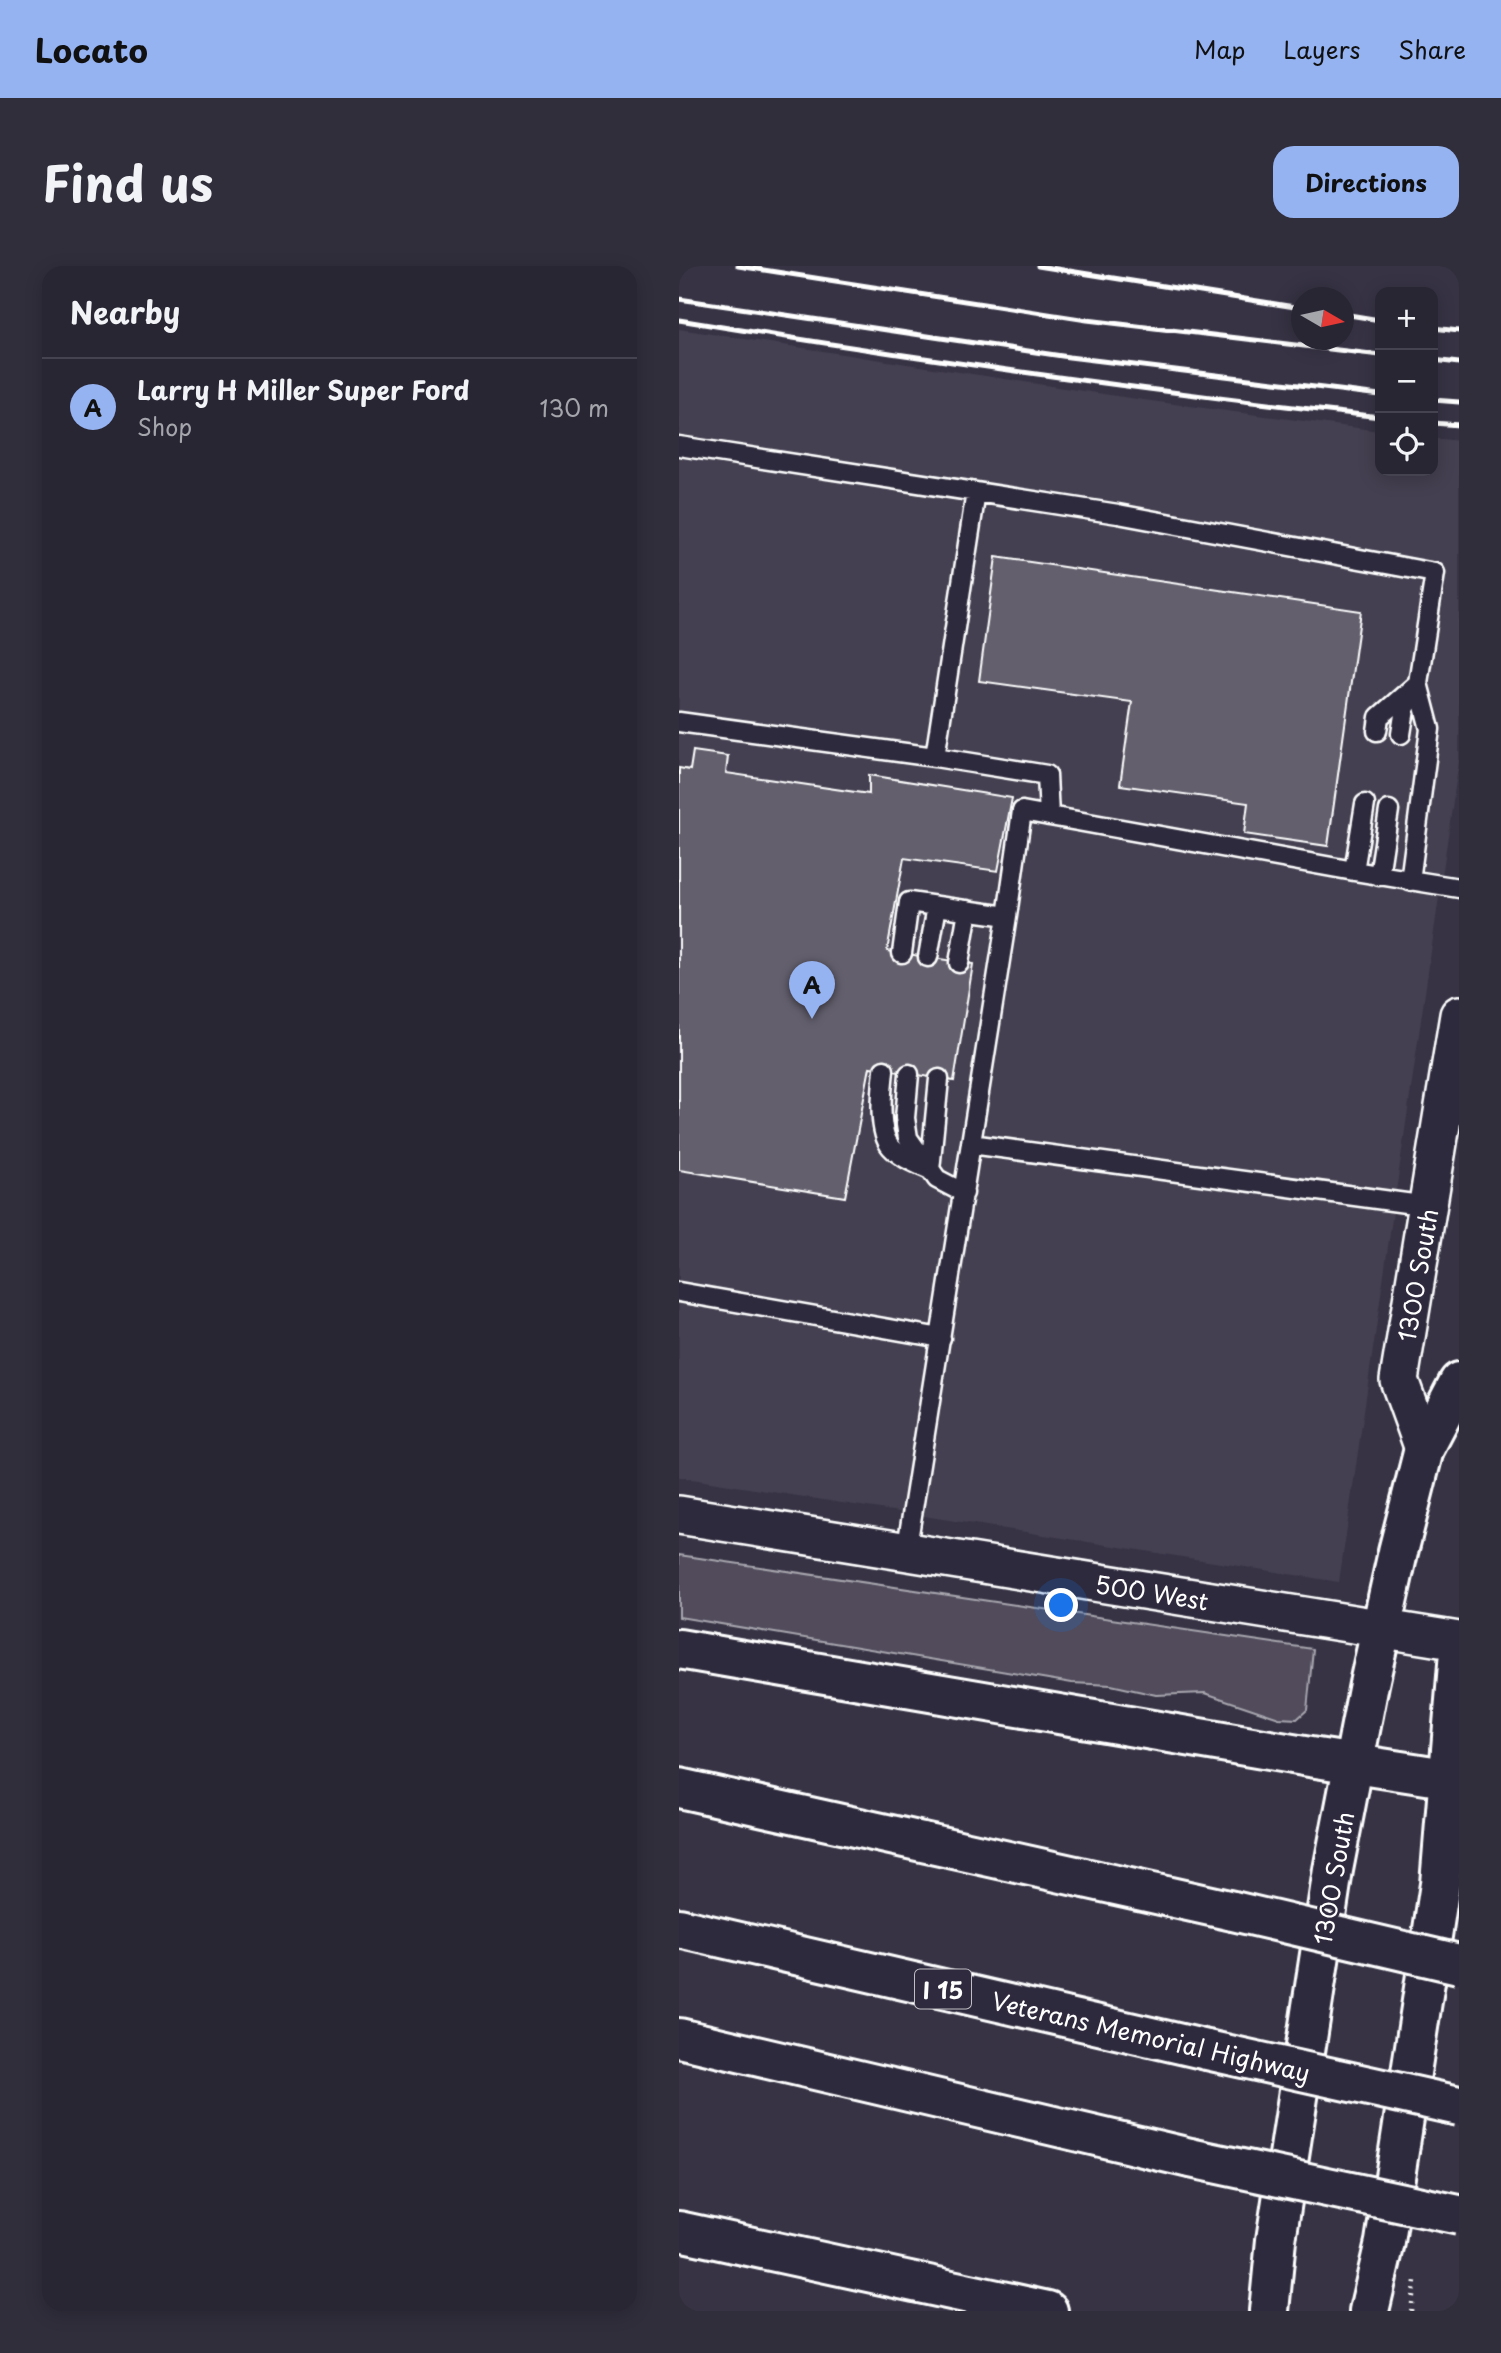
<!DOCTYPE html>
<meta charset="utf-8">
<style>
body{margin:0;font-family:"Playpen Sans",sans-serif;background:#312e3c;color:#f1f3f6}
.controls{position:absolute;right:21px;top:21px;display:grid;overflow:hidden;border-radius:14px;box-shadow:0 4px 18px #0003}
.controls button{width:63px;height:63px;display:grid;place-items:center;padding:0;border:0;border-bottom:2px solid #45434f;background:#292634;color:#f1f3f6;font:35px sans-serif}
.compass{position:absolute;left:612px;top:21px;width:63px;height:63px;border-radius:50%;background:#292634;box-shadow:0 4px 18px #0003;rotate:99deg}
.you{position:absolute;left:383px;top:1340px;width:24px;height:24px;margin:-18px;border:5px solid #fff;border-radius:50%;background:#1a73e8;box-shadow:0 0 0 10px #1a73e833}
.badge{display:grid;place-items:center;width:46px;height:46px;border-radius:50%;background:#95b2f1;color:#111;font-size:23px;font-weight:700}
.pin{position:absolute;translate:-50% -58px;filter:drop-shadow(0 2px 4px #0008)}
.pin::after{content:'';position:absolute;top:37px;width:24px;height:21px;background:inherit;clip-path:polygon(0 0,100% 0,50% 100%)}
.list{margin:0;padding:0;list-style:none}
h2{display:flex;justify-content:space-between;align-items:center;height:91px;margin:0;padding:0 28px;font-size:30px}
h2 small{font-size:23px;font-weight:400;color:#a5a5ac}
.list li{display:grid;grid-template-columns:46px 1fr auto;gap:21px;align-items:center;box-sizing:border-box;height:98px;padding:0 28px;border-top:2px solid #45434f}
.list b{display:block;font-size:26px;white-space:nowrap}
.list p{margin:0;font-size:23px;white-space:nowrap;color:#a5a5ac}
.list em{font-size:23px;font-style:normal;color:#a5a5ac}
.icon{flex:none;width:38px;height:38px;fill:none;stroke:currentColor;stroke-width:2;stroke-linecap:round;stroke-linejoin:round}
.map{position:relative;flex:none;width:780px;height:2045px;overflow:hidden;border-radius:21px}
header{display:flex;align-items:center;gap:42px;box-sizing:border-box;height:98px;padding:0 35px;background:#95b2f1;color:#111}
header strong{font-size:33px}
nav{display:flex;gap:38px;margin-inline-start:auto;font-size:24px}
.intro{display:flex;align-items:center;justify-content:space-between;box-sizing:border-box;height:168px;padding:0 42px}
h1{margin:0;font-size:49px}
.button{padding:18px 32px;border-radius:21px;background:#95b2f1;color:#111;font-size:24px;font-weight:700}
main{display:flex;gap:42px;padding:0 42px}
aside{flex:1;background:#292634;border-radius:21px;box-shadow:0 4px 18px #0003}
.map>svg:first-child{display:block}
</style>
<header>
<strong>Locato</strong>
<nav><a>Map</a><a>Layers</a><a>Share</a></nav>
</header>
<div class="intro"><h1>Find us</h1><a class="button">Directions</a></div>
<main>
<aside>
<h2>Nearby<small></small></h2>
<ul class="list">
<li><span class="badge">A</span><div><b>Larry H Miller Super Ford</b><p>Shop</p></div><em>130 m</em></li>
</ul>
</aside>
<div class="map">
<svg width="780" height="2045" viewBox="0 0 780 2045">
<rect width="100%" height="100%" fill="#373345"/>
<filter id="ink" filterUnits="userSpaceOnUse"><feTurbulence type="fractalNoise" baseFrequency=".0143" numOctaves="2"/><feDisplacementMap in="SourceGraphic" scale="14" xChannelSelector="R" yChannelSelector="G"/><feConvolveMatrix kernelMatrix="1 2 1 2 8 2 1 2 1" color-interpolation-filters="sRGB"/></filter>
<g filter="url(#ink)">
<!-- built -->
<path fill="#444051" d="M 0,63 L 457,133 L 701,165 L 701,205 L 754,205 L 754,172 L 780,175 L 780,494 L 660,1316 L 0,1211 Z"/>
<!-- green -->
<path fill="#514c5c" stroke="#a8a6ae" stroke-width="2" d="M 0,1289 L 634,1383 L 628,1444 L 618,1453 L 600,1452 L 526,1427 L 477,1429 L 432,1419 L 393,1417 L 0,1351 Z"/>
<!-- building -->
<path fill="#635f6d" stroke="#fff" stroke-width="2" d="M 317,291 L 682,345 L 649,580 L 565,568 L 569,537 L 441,519 L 453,436 L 300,415 Z
M 14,485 L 49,490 L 47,507 L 190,528 L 190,509 L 333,532 L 319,605 L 225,592 L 208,685 L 294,698 L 275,815 L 191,801 L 166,931 L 0,904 L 0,502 L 11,504 Z"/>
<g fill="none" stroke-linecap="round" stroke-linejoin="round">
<!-- service casing -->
<g stroke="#fff" stroke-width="23">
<path id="service" d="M 0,180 L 439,248 L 756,307 L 739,417 L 751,463 L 731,615
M 0,456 L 256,491 L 368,509 L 370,550
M 698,465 L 700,451 L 739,417
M 722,468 L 726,443 L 736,424
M 256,491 L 297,226
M 675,605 L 686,538
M 700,610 L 710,544
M 223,687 L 230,636 L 328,650
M 249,691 L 258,640
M 280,697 L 289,644
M 205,804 C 203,824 198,865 212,881 C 222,892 238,898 251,904 L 260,813
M 230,808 L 226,852 L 229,872 L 258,913 L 285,927
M 292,878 L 749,940
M 0,1026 L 262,1072
M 227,1287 L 328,650 L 343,545 L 675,605 L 780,622"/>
</g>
<!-- minor casing -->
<g stroke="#fff" stroke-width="42">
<path id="minor" d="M 745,1183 L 720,1114 L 780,749
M 0,1249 L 780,1375"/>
</g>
<!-- secondary casing -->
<g stroke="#fff" stroke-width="44">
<path id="secondary" d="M 590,2045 L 597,1974 L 654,1604 L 690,1418 L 719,1286 L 745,1183 L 780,1116
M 690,2045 L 706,1976 L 761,1618 L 780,1386"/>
</g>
<!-- motorway casing -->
<g stroke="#fff" stroke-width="44">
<path id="motorway" d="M 0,1383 L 631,1491 L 780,1514
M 0,1522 L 554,1645
M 0,1662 L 528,1784
M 0,1772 L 511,1892
M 0,1965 L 369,2045"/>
</g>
<!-- path -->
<path stroke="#fff" stroke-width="4.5" stroke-dasharray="2 5" stroke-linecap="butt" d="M 732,2045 L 736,2015"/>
<!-- service -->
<use href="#service" stroke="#2f2a3d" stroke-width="18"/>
<!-- minor -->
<use href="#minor" stroke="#2f2a3d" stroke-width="37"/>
<!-- secondary -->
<use href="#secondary" stroke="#2f2a3d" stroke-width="38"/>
<!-- motorway -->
<use href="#motorway" stroke="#2f2a3d" stroke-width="38"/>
<!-- rail -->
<path stroke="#fff" stroke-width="5" d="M 59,0 L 408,54 L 701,89
M 359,0 L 622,42
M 0,33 L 390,91 L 701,129
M 664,48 L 701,54
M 0,54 C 233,92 467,125 701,151
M 754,62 L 780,65
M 754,94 L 780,97
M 754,134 L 780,136
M 754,157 L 780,159"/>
<!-- motorway-bridge casing -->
<g stroke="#fff" stroke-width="44" stroke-linecap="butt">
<path id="motorway-bridge" d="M 554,1645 L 780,1698
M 528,1784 L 780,1840
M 511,1892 L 780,1949"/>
</g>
<!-- motorway-bridge -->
<use href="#motorway-bridge" stroke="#2f2a3d" stroke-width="38"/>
</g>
</g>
<g text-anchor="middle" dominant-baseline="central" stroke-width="5" stroke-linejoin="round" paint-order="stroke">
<!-- shield labels -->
<rect fill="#2f2a3d" stroke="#c1bfc5" stroke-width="2" x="236" y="1703.5" width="56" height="39" rx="5"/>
<g font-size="23" font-weight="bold" fill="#fff">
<text x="264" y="1723">I 15</text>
</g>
<!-- street labels -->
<g font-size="24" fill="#fff" stroke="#2f2a3d">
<text transform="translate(738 1009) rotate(-80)">1300 South</text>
<text transform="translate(473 1326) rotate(9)">500 West</text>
<text transform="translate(654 1612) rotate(-80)">1300 South</text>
<text transform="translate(472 1770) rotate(13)">Veterans Memorial Highway</text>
</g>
</g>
</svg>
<div class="controls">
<button>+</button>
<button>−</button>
<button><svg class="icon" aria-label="locate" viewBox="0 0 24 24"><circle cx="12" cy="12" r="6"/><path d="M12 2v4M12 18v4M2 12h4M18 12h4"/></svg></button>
</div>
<svg class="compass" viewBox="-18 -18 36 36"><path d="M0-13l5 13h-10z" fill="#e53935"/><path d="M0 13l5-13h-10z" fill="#a5a5ac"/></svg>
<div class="you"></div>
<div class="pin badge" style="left:133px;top:753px">A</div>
</div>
</main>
